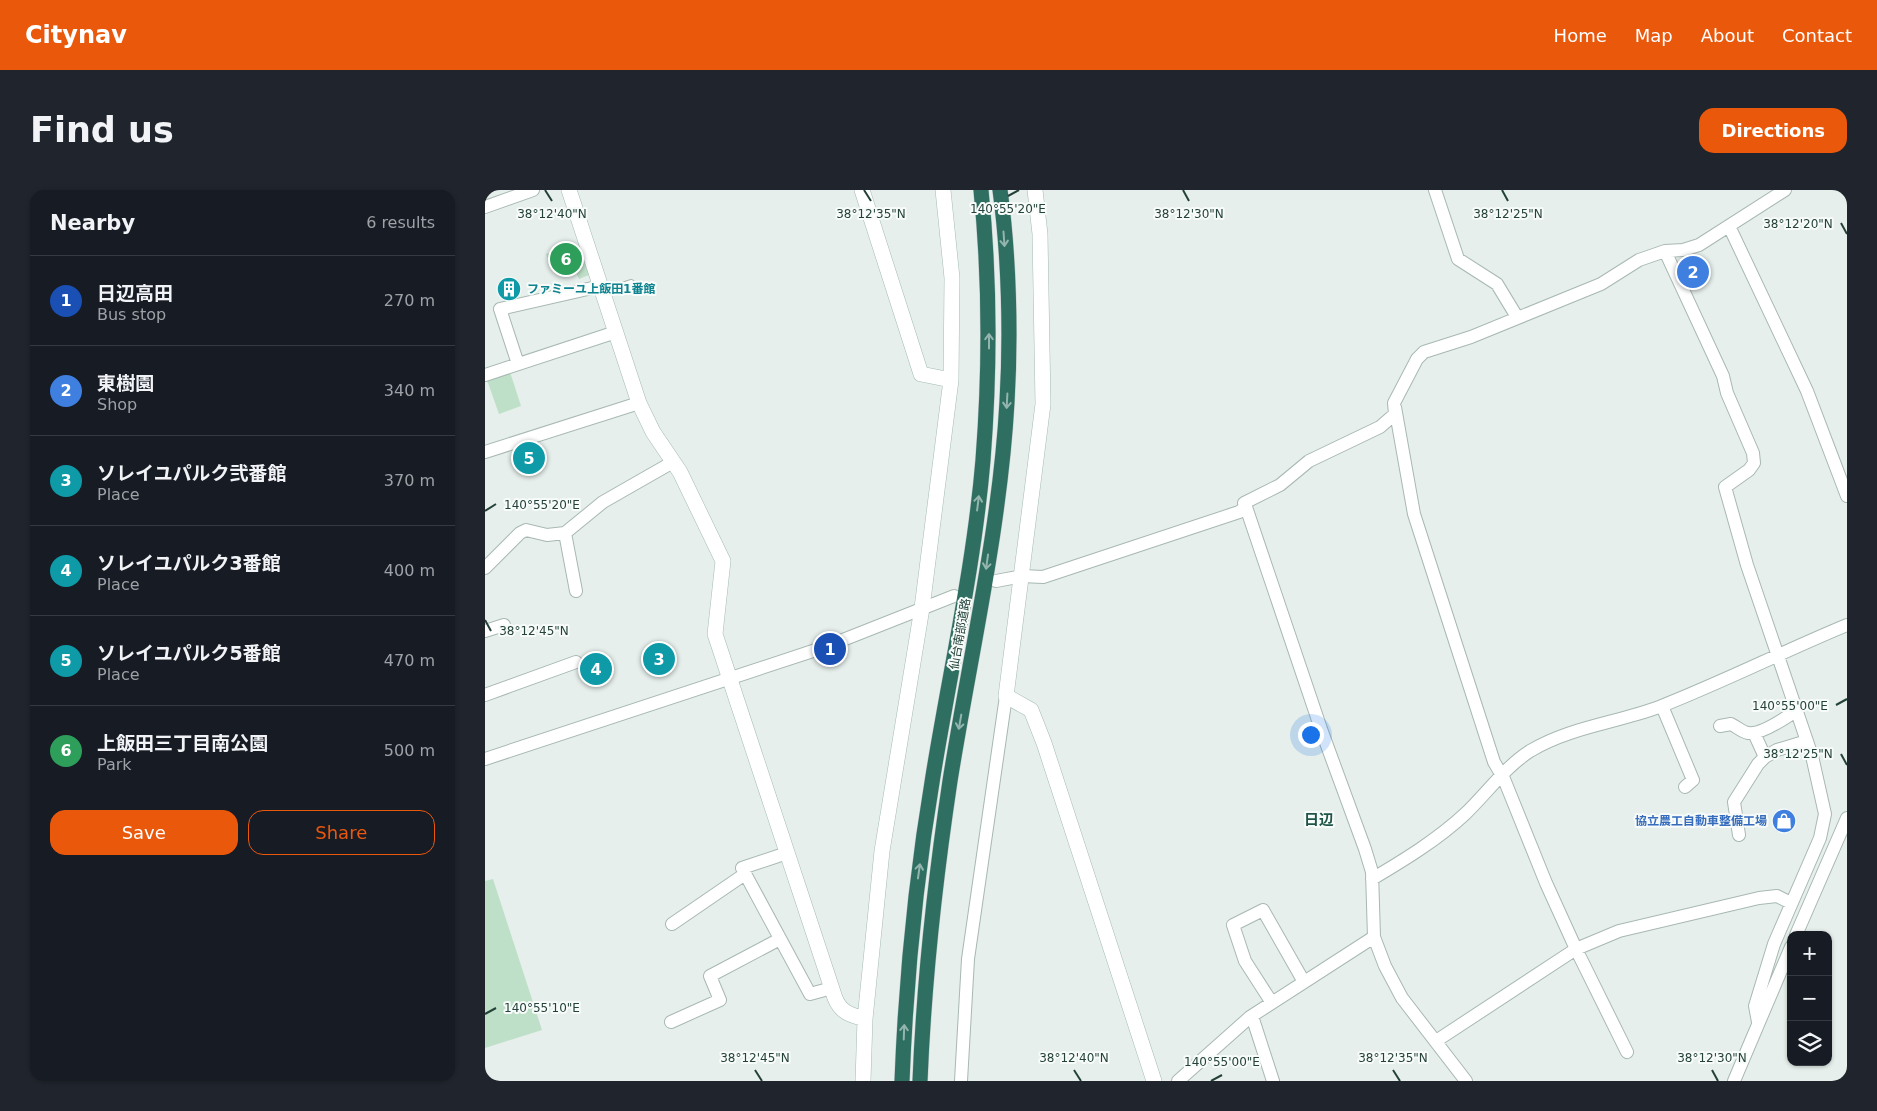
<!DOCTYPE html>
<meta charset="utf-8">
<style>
body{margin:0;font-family:"DejaVu Sans","Noto Sans JP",sans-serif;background:#20242c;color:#f1f3f6}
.controls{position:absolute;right:15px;bottom:15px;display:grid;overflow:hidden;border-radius:10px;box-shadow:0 1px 4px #0004}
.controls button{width:45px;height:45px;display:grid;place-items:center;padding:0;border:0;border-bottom:1px solid #363941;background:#171b24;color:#f1f3f6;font:25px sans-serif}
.you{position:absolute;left:825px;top:544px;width:18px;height:18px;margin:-12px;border:4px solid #fff;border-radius:50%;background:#1a73e8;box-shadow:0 0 0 8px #1a73e833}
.badge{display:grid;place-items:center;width:32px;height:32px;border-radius:50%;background:#ea580c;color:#fff;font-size:16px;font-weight:700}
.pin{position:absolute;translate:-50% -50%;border:2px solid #fff;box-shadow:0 1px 5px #0006}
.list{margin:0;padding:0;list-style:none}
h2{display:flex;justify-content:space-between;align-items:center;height:65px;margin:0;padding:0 20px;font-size:21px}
h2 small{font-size:16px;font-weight:400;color:#9ea1a6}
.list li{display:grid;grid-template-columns:32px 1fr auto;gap:15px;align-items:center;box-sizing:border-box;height:90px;padding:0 20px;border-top:1px solid #363941}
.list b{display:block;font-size:19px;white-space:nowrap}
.list p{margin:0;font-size:16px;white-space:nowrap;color:#9ea1a6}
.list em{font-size:16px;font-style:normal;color:#9ea1a6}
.actions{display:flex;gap:10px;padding:15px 20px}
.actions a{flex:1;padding:11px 0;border:1px solid #ea580c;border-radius:15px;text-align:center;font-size:18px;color:#ea580c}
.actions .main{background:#ea580c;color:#fff}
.icon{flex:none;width:28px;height:28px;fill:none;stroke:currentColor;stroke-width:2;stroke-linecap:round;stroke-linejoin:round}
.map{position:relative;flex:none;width:1362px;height:891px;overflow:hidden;border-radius:15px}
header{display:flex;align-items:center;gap:30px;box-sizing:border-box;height:70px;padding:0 25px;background:#ea580c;color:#fff}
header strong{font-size:24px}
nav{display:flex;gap:28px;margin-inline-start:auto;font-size:18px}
.intro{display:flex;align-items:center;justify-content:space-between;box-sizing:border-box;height:120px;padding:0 30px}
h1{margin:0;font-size:35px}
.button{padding:12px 22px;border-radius:15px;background:#ea580c;color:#fff;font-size:18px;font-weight:700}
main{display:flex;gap:30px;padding:0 30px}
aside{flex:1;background:#171b24;border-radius:15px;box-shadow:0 1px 4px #0004}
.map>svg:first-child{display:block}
</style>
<header>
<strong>Citynav</strong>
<nav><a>Home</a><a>Map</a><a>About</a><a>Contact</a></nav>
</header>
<div class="intro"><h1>Find us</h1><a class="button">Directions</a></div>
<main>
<aside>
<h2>Nearby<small>6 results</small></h2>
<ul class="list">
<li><span class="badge" style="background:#1a4fb4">1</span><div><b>日辺高田</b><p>Bus stop</p></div><em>270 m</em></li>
<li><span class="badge" style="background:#3f7fe0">2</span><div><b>東樹園</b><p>Shop</p></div><em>340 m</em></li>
<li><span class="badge" style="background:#0f9aa8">3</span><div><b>ソレイユパルク弐番館</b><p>Place</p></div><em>370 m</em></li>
<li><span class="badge" style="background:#0f9aa8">4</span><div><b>ソレイユパルク3番館</b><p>Place</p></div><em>400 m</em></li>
<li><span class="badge" style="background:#0f9aa8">5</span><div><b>ソレイユパルク5番館</b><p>Place</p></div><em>470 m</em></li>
<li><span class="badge" style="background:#2e9e5b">6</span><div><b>上飯田三丁目南公園</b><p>Park</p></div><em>500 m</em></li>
</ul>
<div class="actions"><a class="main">Save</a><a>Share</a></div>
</aside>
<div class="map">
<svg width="1362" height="891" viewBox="0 0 1362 891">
<rect width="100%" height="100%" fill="#e6efeb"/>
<!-- green -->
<path fill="#bfe0c8" d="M 86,56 L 95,56 L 104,85 L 94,89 L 87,74 L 68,81 L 61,64 Z
M 25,182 L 36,216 L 14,224 L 2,190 Z
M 8,689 L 57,840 L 0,858 L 0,691 Z"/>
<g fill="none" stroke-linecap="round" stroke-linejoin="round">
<!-- lane casing -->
<g stroke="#a8b8b2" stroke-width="8">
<path id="lane" d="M 119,102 L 146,93"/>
</g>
<!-- street casing -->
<g stroke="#a8b8b2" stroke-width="14">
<path id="street" d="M 950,0 L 973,69 L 1012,94 L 1032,127
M 0,17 L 48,0
M 1244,36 L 1322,201 L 1362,306
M 1180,61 L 1238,186 L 1242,203 L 1268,263 L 1269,273 L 1264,280 L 1240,297 L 1262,375 L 1327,566 L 1340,624 L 1335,648 L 1289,754 L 1270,816 L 1273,832
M 33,174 L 15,119 L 116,96
M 0,185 L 131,142
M 910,217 L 929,324 L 1009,572 L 1019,589 L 1061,693 L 1091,759 L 1134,741 L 1274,708 L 1292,706 L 1306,713
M 0,262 L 154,213
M 761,317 L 836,539 L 880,659 L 887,682 L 889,747 L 900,776 L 917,808 L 981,891
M 80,343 L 91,401
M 0,378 L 35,343 L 41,340 L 62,345 L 80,343 L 118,312 L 188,272
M 511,391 L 537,386 L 558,387 L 754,322 L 761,317 L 759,313 L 795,295 L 824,271 L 895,237 L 910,224 L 909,213 L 932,169 L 939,162 L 986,147 L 1116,94 L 1154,70 L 1180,61 L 1198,60 L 1214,55 L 1300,0
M 0,441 L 19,435
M 0,505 L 91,472
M 1177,516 L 1208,590 L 1200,597
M 1235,536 L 1246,534 C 1252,537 1257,542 1263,543 C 1276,545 1302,527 1312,520
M 1269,543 L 1280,567
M 0,569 L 340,457 L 469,406
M 1254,645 L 1249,612 L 1273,574 L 1280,567 L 1292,560 L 1322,551
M 302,663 L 257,678 L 325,804 L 347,798
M 887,689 C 919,670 952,650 980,624 C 1001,604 1020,577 1045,561 C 1085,537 1131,533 1174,517 C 1238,492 1299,461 1362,435
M 187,734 L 260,684
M 1311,745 L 1362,628
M 787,813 L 760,771 L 748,735 L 778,720 L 819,792
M 767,826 L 788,891
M 186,832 L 235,810 L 225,786 L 295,749
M 951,851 L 1091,759 L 1142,862
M 476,891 L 483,769 L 521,506
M 693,891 L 765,827 L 889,747
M 1249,891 L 1306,757"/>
</g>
<!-- secondary casing -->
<g stroke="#a4bbb3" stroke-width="16">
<path id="secondary" d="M 84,0 L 154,213 L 168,242 L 195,282 L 238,371 L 230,444 L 350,808 C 356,823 366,825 380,829
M 377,0 L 436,184 L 466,190
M 550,0 L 555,44 L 558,214 L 521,506 L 546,520 L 559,553 L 669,891
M 378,891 L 380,829 L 397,661 L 437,418 L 466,190 L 467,88 L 458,0"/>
</g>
<!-- highway casing -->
<g stroke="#c2cac8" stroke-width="16">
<path id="highway" d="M 417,891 C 421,788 431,687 448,586 C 465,481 489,377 498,270 C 505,180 505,90 496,0
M 435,891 C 439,790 450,691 465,591 C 485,465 515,339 522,212 C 526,145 524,66 515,0"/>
</g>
<!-- lane -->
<use href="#lane" stroke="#fff" stroke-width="6"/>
<!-- street -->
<use href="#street" stroke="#fff" stroke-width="12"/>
<!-- secondary -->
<use href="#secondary" stroke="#fff" stroke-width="15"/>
<!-- highway -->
<use href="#highway" stroke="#2f6f62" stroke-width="15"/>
</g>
<!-- one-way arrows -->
<defs><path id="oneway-shaft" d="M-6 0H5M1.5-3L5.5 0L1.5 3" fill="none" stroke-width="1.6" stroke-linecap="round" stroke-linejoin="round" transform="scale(1.25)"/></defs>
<g stroke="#93b5ae">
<use href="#oneway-shaft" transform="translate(519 49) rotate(86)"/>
<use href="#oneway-shaft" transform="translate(504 151) rotate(-90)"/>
<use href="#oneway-shaft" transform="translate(522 211) rotate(93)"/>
<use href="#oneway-shaft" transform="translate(493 313) rotate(-83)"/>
<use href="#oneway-shaft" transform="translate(502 372) rotate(98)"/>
<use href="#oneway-shaft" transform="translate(475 532) rotate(100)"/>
<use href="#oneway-shaft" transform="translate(434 681) rotate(-82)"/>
<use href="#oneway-shaft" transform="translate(419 842) rotate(-88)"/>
</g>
<!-- ticks -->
<path fill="none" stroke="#24423a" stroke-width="2" d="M 60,0 L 67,11M 379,0 L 386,11M 698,0 L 704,11M 1017,0 L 1023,11M 523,6 L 534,0M 1356,33 L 1362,44M 0,321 L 11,314M 0,430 L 6,441M 1351,515 L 1362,509M 1356,564 L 1362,575M 0,824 L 11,818M 270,880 L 277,891M 589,880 L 596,891M 908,880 L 915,891M 1227,880 L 1233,891M 726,891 L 737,885"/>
<!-- icons -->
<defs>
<g id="building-disc" transform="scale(1.25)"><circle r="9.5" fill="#0f9aa8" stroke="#f7fbf9"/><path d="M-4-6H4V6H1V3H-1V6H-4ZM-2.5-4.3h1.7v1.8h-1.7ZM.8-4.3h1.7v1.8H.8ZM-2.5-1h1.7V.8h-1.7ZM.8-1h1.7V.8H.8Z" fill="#fff"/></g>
<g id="shop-disc" transform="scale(1.25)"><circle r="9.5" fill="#3f7fe0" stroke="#f7fbf9"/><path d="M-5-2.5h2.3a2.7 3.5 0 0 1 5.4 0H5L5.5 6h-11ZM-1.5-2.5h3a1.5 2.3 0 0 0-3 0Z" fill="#fff"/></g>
</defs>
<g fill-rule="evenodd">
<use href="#building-disc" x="24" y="99"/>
<use href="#shop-disc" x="1299" y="631"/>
</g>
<g text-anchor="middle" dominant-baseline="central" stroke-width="4" stroke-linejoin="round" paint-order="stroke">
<!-- culture labels -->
<g font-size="12" font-weight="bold" fill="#0d838f" stroke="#f7fbf9" text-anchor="start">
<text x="42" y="99">ファミーユ上飯田1番館</text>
</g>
<!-- street labels -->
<g font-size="12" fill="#24423a" stroke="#f7fbf9">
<text transform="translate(475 444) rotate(-80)">仙台南部道路</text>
</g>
<!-- shop labels -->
<g font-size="12" font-weight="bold" fill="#366cbe" stroke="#f7fbf9" text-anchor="end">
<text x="1282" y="631">協立農工自動車整備工場</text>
</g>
<!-- quarter labels -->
<g font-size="15" font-weight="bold" fill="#1f5548" stroke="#f7fbf9">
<text x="834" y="630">日辺</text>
</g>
</g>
<g font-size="12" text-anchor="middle" fill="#24423a" stroke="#f7fbf9" stroke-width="4" stroke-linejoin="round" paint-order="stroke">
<text x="523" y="23">140°55'20"E</text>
<text x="67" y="28">38°12'40"N</text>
<text x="386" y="28">38°12'35"N</text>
<text x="704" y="28">38°12'30"N</text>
<text x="1023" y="28">38°12'25"N</text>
<text x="1313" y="38">38°12'20"N</text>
<text x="57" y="319">140°55'20"E</text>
<text x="49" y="445">38°12'45"N</text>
<text x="1305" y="520">140°55'00"E</text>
<text x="1313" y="568">38°12'25"N</text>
<text x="57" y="822">140°55'10"E</text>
<text x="270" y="872">38°12'45"N</text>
<text x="589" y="872">38°12'40"N</text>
<text x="908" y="872">38°12'35"N</text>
<text x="1227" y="872">38°12'30"N</text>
<text x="737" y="876">140°55'00"E</text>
</g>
</svg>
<div class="controls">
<button>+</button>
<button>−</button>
<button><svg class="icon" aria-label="layers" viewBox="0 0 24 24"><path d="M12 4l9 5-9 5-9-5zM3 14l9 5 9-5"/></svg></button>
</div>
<div class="you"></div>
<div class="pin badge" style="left:345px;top:459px;background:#1a4fb4">1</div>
<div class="pin badge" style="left:1208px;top:82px;background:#3f7fe0">2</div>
<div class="pin badge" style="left:174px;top:469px;background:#0f9aa8">3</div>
<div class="pin badge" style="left:111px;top:479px;background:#0f9aa8">4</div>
<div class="pin badge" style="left:44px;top:268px;background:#0f9aa8">5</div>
<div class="pin badge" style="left:81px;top:69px;background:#2e9e5b">6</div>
</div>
</main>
